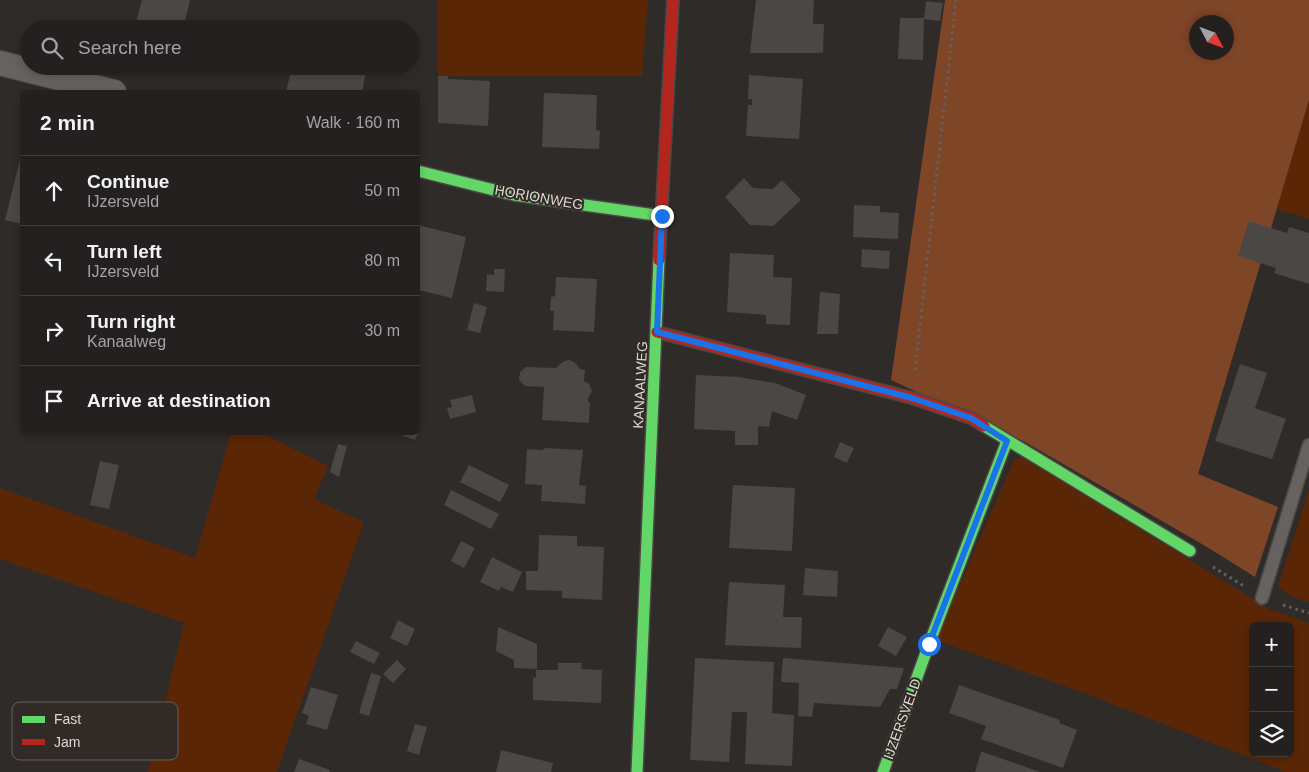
<!DOCTYPE html>
<meta charset="utf-8">
<style>
body{margin:0;font-family:Arial,sans-serif;background:#2b2828;color:#f1f3f6}
.controls{position:absolute;right:15px;bottom:15px;display:grid;overflow:hidden;border-radius:8px;box-shadow:0 2px 8px #0003}
.controls button{width:45px;height:45px;display:grid;place-items:center;padding:0;border:0;border-bottom:1px solid #403e3d;background:#23201f;color:#f1f3f6;font:25px sans-serif}
.compass{position:absolute;left:1189px;top:15px;width:45px;height:45px;border-radius:50%;background:#23201f;box-shadow:0 2px 8px #0003;rotate:131deg}
.stop{position:absolute;width:15px;height:15px;margin:-11px;border:4px solid #1a73e8;border-radius:50%;background:#fff}
.stop.end{background:#1a73e8;border-color:#fff;box-shadow:0 1px 5px #0008}
.list{margin:0;padding:0;list-style:none}
h2{display:flex;justify-content:space-between;align-items:center;height:65px;margin:0;padding:0 20px;font-size:21px}
h2 small{font-size:16px;font-weight:400;color:#a3a3a4}
.list li{display:grid;grid-template-columns:32px 1fr auto;gap:15px;align-items:center;box-sizing:border-box;height:70px;padding:0 20px;border-top:1px solid #403e3d}
.list b{display:block;font-size:19px;white-space:nowrap}
.list p{margin:0;font-size:16px;white-space:nowrap;color:#a3a3a4}
.list em{font-size:16px;font-style:normal;color:#a3a3a4}
.icon{flex:none;width:28px;height:28px;fill:none;stroke:currentColor;stroke-width:2;stroke-linecap:round;stroke-linejoin:round}
.map{position:relative;flex:none;width:1309px;height:772px;overflow:hidden}
.search{position:absolute;background:#23201f;box-shadow:0 2px 8px #0003;left:20px;top:20px;width:400px;height:55px;display:flex;align-items:center;gap:12px;box-sizing:border-box;padding:0 18px;border-radius:28px;color:#a3a3a4;font-size:19px}
.panel{position:absolute;background:#23201f;box-shadow:0 2px 8px #0003;left:20px;top:90px;width:400px;height:345px;border-radius:8px}
.map>svg:first-child{display:block}
</style>
<div class="map">
<svg width="1309" height="772" viewBox="0 0 1309 772">
<rect width="100%" height="100%" fill="#2f2b29"/>
<!-- green -->
<path fill="#5b2606" fill-rule="evenodd" d="M 437,0 L 648,0 L 642,76 L 438,76 Z
M 1309,100 L 1309,219 L 1276,209 Z
M 231,433 L 261,433 L 328,466 L 314,499 L 364,522 L 277,772 L 148,772 L 184,623 L 0,559 L 0,488 L 195,558 Z
M 1022,457 L 1271,610 L 1309,623 L 1309,772 L 1286,772 L 1092,696 L 936,640 L 1014,460 ZM 1253,626 L 1290,626 L 1290,753 L 1253,753 Z
M 1309,490 L 1309,602 L 1295,598 L 1278,587 Z"/>
<!-- forest -->
<path fill="#7f4527" fill-rule="evenodd" d="M 945,0 L 1309,0 L 1309,100 L 1198,474 L 1278,507 L 1255,577 L 1207,547 L 1025,442 L 891,380 ZM 1196,22 L 1226,22 L 1226,52 L 1196,52 Z"/>
<!-- building -->
<path fill="#4b4745" d="M 142,0 L 190,0 L 183,29 L 134,29 Z
M 756,0 L 814,0 L 813,24 L 824,24 L 823,53 L 750,53 Z
M 926,1 L 943,3 L 940,21 L 924,19 Z
M 900,18 L 924,18 L 923,60 L 898,59 Z
M 292,66 L 367,66 L 362,92 L 286,92 Z
M 749,75 L 803,79 L 799,139 L 746,136 L 748,105 L 752,105 L 752,99 L 748,99 Z
M 438,76 L 448,76 L 448,79 L 490,81 L 488,126 L 438,123 Z
M 544,93 L 597,95 L 596,130 L 600,131 L 599,149 L 542,147 Z
M 22,152 L 22,224 L 5,220 Z
M 744,178 L 753,188 L 773,189 L 782,180 L 801,200 L 773,226 L 750,225 L 725,197 Z
M 854,205 L 880,206 L 880,212 L 899,213 L 898,239 L 853,237 Z
M 1249,221 L 1287,233 L 1289,227 L 1309,233 L 1309,284 L 1274,273 L 1276,268 L 1238,256 Z
M 418,225 L 466,237 L 452,298 L 418,290 L 420,274 L 418,273 Z
M 862,249 L 890,251 L 889,269 L 861,267 Z
M 730,253 L 774,255 L 773,277 L 792,278 L 790,325 L 766,324 L 766,315 L 727,312 Z
M 494,269 L 505,269 L 504,292 L 486,291 L 487,274 L 494,275 Z
M 556,277 L 597,279 L 594,332 L 553,330 L 554,311 L 550,311 L 551,297 L 555,296 Z
M 820,292 L 840,294 L 838,334 L 817,334 Z
M 474,303 L 487,307 L 480,333 L 467,330 Z
M 570,360 L 575,363 L 580,369 L 585,370 L 584,381 L 589,384 L 592,391 L 588,398 L 588,402 L 590,402 L 589,423 L 542,420 L 544,387 L 525,386 L 519,380 L 520,372 L 526,367 L 556,368 L 564,361 Z
M 1240,364 L 1267,373 L 1255,408 L 1286,419 L 1272,459 L 1215,441 Z
M 696,375 L 739,377 L 775,383 L 806,395 L 797,420 L 772,411 L 769,427 L 758,426 L 758,445 L 735,445 L 735,431 L 694,429 Z
M 472,395 L 476,412 L 450,419 L 447,408 L 452,407 L 450,400 Z
M 418,426 L 420,427 L 415,440 L 395,433 L 418,432 Z
M 840,442 L 854,448 L 847,463 L 834,457 Z
M 338,444 L 347,446 L 339,477 L 330,472 Z
M 544,448 L 583,450 L 579,485 L 586,486 L 585,504 L 541,501 L 542,485 L 525,484 L 527,449 L 543,450 Z
M 100,461 L 119,465 L 109,509 L 90,505 Z
M 469,465 L 509,485 L 500,502 L 460,482 Z
M 733,485 L 795,488 L 792,551 L 729,548 Z
M 451,490 L 499,514 L 491,529 L 444,505 Z
M 539,535 L 577,536 L 577,546 L 604,547 L 602,600 L 562,598 L 562,591 L 526,590 L 526,571 L 538,571 Z
M 461,541 L 475,548 L 464,568 L 451,561 Z
M 492,557 L 522,572 L 513,592 L 501,587 L 499,591 L 480,582 Z
M 805,568 L 838,571 L 837,597 L 803,595 Z
M 729,582 L 785,585 L 783,617 L 802,617 L 801,648 L 725,645 Z
M 398,620 L 415,629 L 407,646 L 390,638 Z
M 498,627 L 537,644 L 537,669 L 514,668 L 514,660 L 496,651 Z
M 888,627 L 907,637 L 896,656 L 878,646 Z
M 356,641 L 380,653 L 374,664 L 350,652 Z
M 695,658 L 774,662 L 772,713 L 794,715 L 792,766 L 745,764 L 747,712 L 732,712 L 729,762 L 690,760 Z
M 783,658 L 903,668 L 904,669 L 897,689 L 890,689 L 880,707 L 814,703 L 812,717 L 798,716 L 799,683 L 781,682 Z
M 397,660 L 406,669 L 393,683 L 383,674 Z
M 558,663 L 582,663 L 581,669 L 602,670 L 601,703 L 533,700 L 533,677 L 536,678 L 536,670 L 558,670 Z
M 371,673 L 381,676 L 369,716 L 359,713 Z
M 959,685 L 1060,720 L 1059,723 L 1077,730 L 1063,768 L 981,739 L 986,726 L 949,713 Z
M 311,687 L 338,695 L 327,730 L 306,724 L 309,716 L 302,713 Z
M 415,724 L 427,727 L 419,755 L 407,751 Z
M 501,750 L 553,763 L 551,772 L 496,772 Z
M 981,752 L 983,752 L 1040,772 L 975,772 Z
M 299,759 L 330,770 L 329,772 L 294,772 Z"/>
<g fill="none" stroke-linecap="round" stroke-linejoin="round">
<!-- lane casing -->
<g stroke="#4b4746" stroke-width="15">
<path id="lane" d="M 1262,598 L 1309,445"/>
</g>
<!-- street casing -->
<g stroke="#4b4746" stroke-width="26">
<path id="street" d="M 0,63 L 114,92"/>
</g>
<!-- fast casing -->
<g stroke="#4b4746" stroke-width="14">
<path id="fast" d="M 418,171 L 514,195 L 662,216
M 984,426 L 1190,551
M 637,772 L 659,260
M 883,772 L 929,644 L 1007,441"/>
</g>
<!-- jam casing -->
<g stroke="#4b4746" stroke-width="14">
<path id="jam" d="M 659,260 L 673,0
M 657,332 L 912,398 L 971,418 L 984,426"/>
</g>
<!-- path -->
<path stroke="#65615f" stroke-width="3" stroke-dasharray="2.5 4" stroke-linecap="butt" d="M 915,370 L 956,0
M 1213,567 L 1244,586
M 1283,605 L 1309,613"/>
<!-- lane -->
<use href="#lane" stroke="#656260" stroke-width="12"/>
<!-- street -->
<use href="#street" stroke="#656260" stroke-width="24"/>
<!-- fast -->
<use href="#fast" stroke="#63d668" stroke-width="11"/>
<!-- jam -->
<use href="#jam" stroke="#b3261e" stroke-width="11"/>
</g>
<g fill="none" stroke-linecap="round" stroke-linejoin="round">
<!-- route -->
<path stroke="#1a73e8" stroke-width="6" d="M 662,216 L 657,332 L 912,398 L 971,418 L 1007,441 L 929,644"/>
</g>
<g text-anchor="middle" dominant-baseline="central" stroke-width="4" stroke-linejoin="round" paint-order="stroke">
<!-- street labels -->
<g font-size="14" fill="#dfd9d6" stroke="#322a26">
<text transform="translate(539 197) rotate(10)">HORIONWEG</text>
<text transform="translate(640 385) rotate(-87)">KANAALWEG</text>
<text transform="translate(902 719) rotate(-70)">IJZERSVELD</text>
</g>
</g>
<!-- legend -->
<rect x="12" y="702" width="166" height="58" rx="8" fill="#322a26" stroke="#665f5b" stroke-width="1"/>
<rect x="22" y="716" width="23" height="7" fill="#63d668"/>
<rect x="22" y="739" width="23" height="6" fill="#b3261e"/>
<g font-size="14" fill="#dfd9d6">
<text x="54" y="724">Fast</text>
<text x="54" y="747">Jam</text>
</g>
</svg>
<div class="controls">
<button>+</button>
<button>−</button>
<button><svg class="icon" aria-label="layers" viewBox="0 0 24 24"><path d="M12 4l9 5-9 5-9-5zM3 14l9 5 9-5"/></svg></button>
</div>
<svg class="compass" viewBox="-18 -18 36 36"><path d="M0-13l5 13h-10z" fill="#e53935"/><path d="M0 13l5-13h-10z" fill="#a3a3a4"/></svg>
<div class="stop" style="left:929px;top:644px"></div>
<div class="stop end" style="left:662px;top:216px"></div>
<div class="search"><svg class="icon" aria-label="search" viewBox="0 0 24 24"><circle cx="10" cy="10" r="6"/><path d="M15 15l6 6"/></svg>Search here</div>
<section class="panel">
<h2>2 min<small>Walk · 160 m</small></h2>
<ul class="list">
<li><svg class="icon" aria-label="ahead" viewBox="0 0 24 24"><path d="M12 20V5M6 11l6-6 6 6"/></svg><div><b>Continue</b><p>IJzersveld</p></div><em>50 m</em></li>
<li><svg class="icon" aria-label="left" viewBox="0 0 24 24"><path d="M17 20v-9H6M10 6l-5 5 5 5"/></svg><div><b>Turn left</b><p>IJzersveld</p></div><em>80 m</em></li>
<li><svg class="icon" aria-label="right" viewBox="0 0 24 24"><path d="M7 20v-9h11M14 6l5 5-5 5"/></svg><div><b>Turn right</b><p>Kanaalweg</p></div><em>30 m</em></li>
<li><svg class="icon" aria-label="arrive" viewBox="0 0 24 24"><path d="M6 21V4h12l-3 4 3 4H6"/></svg><div><b>Arrive at destination</b></div></li>
</ul>
</section>
</div>
